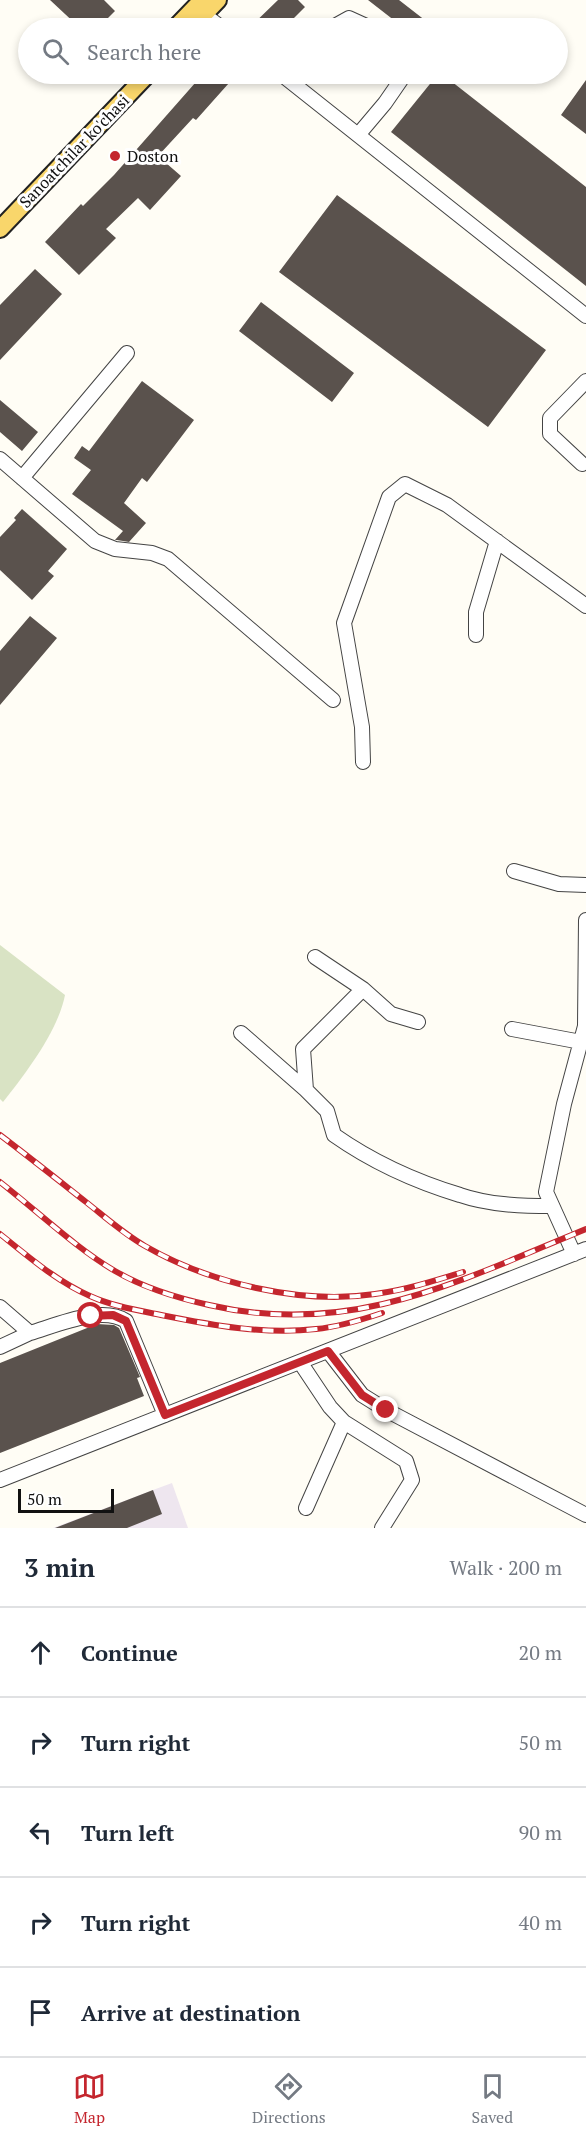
<!DOCTYPE html>
<meta charset="utf-8">
<style>
body{margin:0;font-family:"PT Serif",serif;background:#f6f6f7;color:#1f2937}
.scale{position:absolute;left:18px;bottom:15px;width:96px;box-sizing:border-box;padding-left:6px;border:3px solid #111;border-top:0;font-size:16px;line-height:21px;white-space:nowrap;color:#111;-webkit-text-stroke:4px #fff;paint-order:stroke}
.stop{position:absolute;width:18px;height:18px;margin:-14px;border:4px solid #c4262e;border-radius:50%;background:#fff}
.stop.end{background:#c4262e;border-color:#fff;box-shadow:0 2px 6px #0008}
.list{margin:0;padding:0;list-style:none}
h2{display:flex;justify-content:space-between;align-items:center;height:78px;margin:0;padding:0 24px;font-size:26px}
h2 small{font-size:20px;font-weight:400;color:#747a83}
.list li{display:grid;grid-template-columns:39px 1fr auto;gap:18px;align-items:center;box-sizing:border-box;height:90px;padding:0 24px;border-top:2px solid #e0e1e3}
.list b{display:block;font-size:22px;white-space:nowrap}
.list em{font-size:20px;font-style:normal;color:#747a83}
.icon{flex:none;width:33px;height:33px;fill:none;stroke:currentColor;stroke-width:2;stroke-linecap:round;stroke-linejoin:round}
.map{position:relative;flex:none;width:586px;height:1528px;overflow:hidden}
.search{position:absolute;background:#fff;box-shadow:0 3px 9px #0003;left:18px;right:18px;top:18px;height:66px;display:flex;align-items:center;gap:15px;box-sizing:border-box;padding:0 21px;border-radius:33px;color:#747a83;font-size:22px}
.sheet{height:528px;background:#fff}
nav{display:flex;justify-content:space-around;align-items:center;box-sizing:border-box;height:84px;border-top:2px solid #e0e1e3;background:#fff;font-size:16px;color:#747a83}
nav a{display:grid;justify-items:center;gap:3px}
nav .on{color:#c4262e}
.map>svg:first-child{display:block}
</style>
<div class="map">
<svg width="586" height="1528" viewBox="0 0 586 1528">
<rect width="100%" height="100%" fill="#fffdf5"/>
<!-- industrial -->
<path fill="#eee6ef" d="M 172,1483 L 188,1528 L 53,1528 L 153,1490 Z"/>
<!-- cemetery -->
<path fill="#d9e3c4" d="M 0,945 L 65,995 C 58,1031 26,1073 3,1102 L 0,1099 Z"/>
<!-- building -->
<path fill="#5a524d" d="M 50,0 L 104,0 L 115,11 L 98,28 L 80,28 Z
M 278,0 L 298,0 L 305,7 L 284,28 L 249,28 Z
M 368,0 L 399,0 L 435,28 L 404,28 Z
M 203,74 L 237,74 L 196,120 L 193,118 L 158,156 L 181,176 L 150,210 L 138,198 L 106,229 L 116,238 L 79,275 L 45,242 L 81,204 L 83,206 L 114,175 Z
M 438,74 L 442,74 L 586,187 L 586,286 L 391,132 Z
M 586,80 L 586,134 L 561,115 Z
M 337,195 L 546,350 L 488,427 L 279,272 Z
M 35,269 L 62,294 L 0,360 L 0,305 Z
M 261,302 L 354,373 L 332,402 L 239,331 Z
M 142,381 L 194,420 L 147,482 L 142,478 L 124,503 L 146,523 L 129,542 L 117,540 L 115,540 L 123,531 L 72,494 L 91,470 L 74,458 L 82,446 L 89,451 Z
M 0,400 L 38,432 L 22,451 L 0,432 Z
M 22,509 L 67,549 L 48,571 L 54,576 L 32,600 L 0,570 L 0,537 L 16,520 L 14,518 Z
M 30,616 L 57,638 L 0,705 L 0,651 Z
M 97,1324 L 114,1325 L 119,1328 L 140,1377 L 137,1378 L 144,1396 L 0,1453 L 0,1363 Z
M 153,1490 L 162,1514 L 127,1528 L 55,1528 Z"/>
<g fill="none" stroke-linecap="round" stroke-linejoin="round">
<!-- minor casing -->
<g stroke="#444" stroke-width="16">
<path id="minor" d="M 197,9 L 222,28
M 331,28 L 349,18 L 371,28
M 281,74 L 586,316
M 358,135 L 385,103 L 405,74
M 0,459 L 95,541 L 115,549 L 152,553 L 168,559 L 333,700
M 582,464 L 550,434 L 550,418 L 586,381
M 22,478 L 127,353
M 476,635 L 476,612 L 497,541
M 363,762 L 362,727 L 344,623 L 389,497 L 405,484 L 447,505 L 586,606
M 514,871 L 559,884 L 586,885
M 315,957 L 363,989 L 391,1014 L 418,1022
M 363,989 L 303,1049 L 306,1090 L 327,1111 L 334,1135 C 371,1161 417,1182 460,1195 C 489,1205 522,1206 552,1206
M 512,1029 L 581,1042
M 241,1033 L 306,1090
M 574,1254 L 546,1192 L 564,1104 L 585,1026 L 586,920
M 0,1307 L 30,1333 C 57,1325 102,1305 126,1321 L 165,1415
M 0,1347 L 30,1333
M 328,1351 L 362,1395 L 386,1410 L 586,1515
M 300,1362 L 330,1407 L 344,1422 L 306,1508
M 344,1422 L 406,1461 L 412,1480 L 382,1528
M 0,1480 L 586,1249"/>
</g>
<!-- major casing -->
<g stroke="#222" stroke-width="20">
<path id="major" d="M 175,28 L 202,0
M 191,28 L 218,0
M 0,229 L 148,74"/>
</g>
<!-- minor -->
<use href="#minor" stroke="#fff" stroke-width="14"/>
<!-- major -->
<use href="#major" stroke="#f9d66b" stroke-width="16"/>
<!-- rail casing -->
<g stroke="#c4262e" stroke-width="6">
<path id="rail" d="M 0,1135 C 29,1157 58,1180 86,1202 C 105,1217 124,1234 145,1246 C 209,1283 301,1305 375,1294 C 405,1290 434,1281 463,1272
M 0,1182 C 36,1210 77,1249 115,1271 C 144,1288 177,1298 209,1305 C 351,1338 459,1281 586,1229
M 0,1234 C 29,1257 56,1281 90,1296 C 112,1306 137,1310 161,1315 C 211,1325 264,1335 316,1329 C 339,1327 361,1320 382,1313"/>
</g>
<!-- rail -->
<use href="#rail" stroke="#fff" stroke-width="4" stroke-dasharray="11" stroke-linecap="butt"/>
</g>
<g fill="none" stroke-linecap="round" stroke-linejoin="round">
<!-- route -->
<path stroke="#c4262e" stroke-width="8" d="M 91,1316 L 113,1315 L 126,1321 L 165,1415 L 328,1351 L 362,1395 L 386,1410"/>
</g>
<!-- markers -->
<circle fill="#c4262e" stroke="#fff" stroke-width="2" cx="115" cy="156" r="6"/>
<g text-anchor="middle" dominant-baseline="central" stroke-width="6" stroke-linejoin="round" paint-order="stroke">
<!-- street labels -->
<g font-size="16" fill="#111" stroke="#fff">
<text transform="translate(74 151) rotate(-46)">Sanoatchilar ko'chasi</text>
</g>
<!-- poi labels -->
<g font-size="16" fill="#111" stroke="#fff" text-anchor="start">
<text x="127" y="156">Doston</text>
</g>
</g>
</svg>
<div class="scale">50 m</div>
<div class="stop" style="left:91px;top:1316px"></div>
<div class="stop end" style="left:386px;top:1410px"></div>
<div class="search"><svg class="icon" aria-label="search" viewBox="0 0 24 24"><circle cx="10" cy="10" r="6"/><path d="M15 15l6 6"/></svg>Search here</div>
</div>
<section class="sheet">
<h2>3 min<small>Walk · 200 m</small></h2>
<ul class="list">
<li><svg class="icon" aria-label="ahead" viewBox="0 0 24 24"><path d="M12 20V5M6 11l6-6 6 6"/></svg><div><b>Continue</b></div><em>20 m</em></li>
<li><svg class="icon" aria-label="right" viewBox="0 0 24 24"><path d="M7 20v-9h11M14 6l5 5-5 5"/></svg><div><b>Turn right</b></div><em>50 m</em></li>
<li><svg class="icon" aria-label="left" viewBox="0 0 24 24"><path d="M17 20v-9H6M10 6l-5 5 5 5"/></svg><div><b>Turn left</b></div><em>90 m</em></li>
<li><svg class="icon" aria-label="right" viewBox="0 0 24 24"><path d="M7 20v-9h11M14 6l5 5-5 5"/></svg><div><b>Turn right</b></div><em>40 m</em></li>
<li><svg class="icon" aria-label="arrive" viewBox="0 0 24 24"><path d="M6 21V4h12l-3 4 3 4H6"/></svg><div><b>Arrive at destination</b></div></li>
</ul>
</section>
<nav>
<a class="on"><svg class="icon" aria-label="map" viewBox="0 0 24 24"><path d="M3 6l6-2 6 2 6-2v14l-6 2-6-2-6 2zM9 4v14M15 6v14"/></svg>Map</a>
<a><svg class="icon" aria-label="directions" viewBox="0 0 24 24"><path d="M12 3l9 9-9 9-9-9zM9 14v-3h6M13 9l2 2-2 2"/></svg>Directions</a>
<a><svg class="icon" aria-label="saved" viewBox="0 0 24 24"><path d="M7 4h10v16l-5-4-5 4z"/></svg>Saved</a>
</nav>
